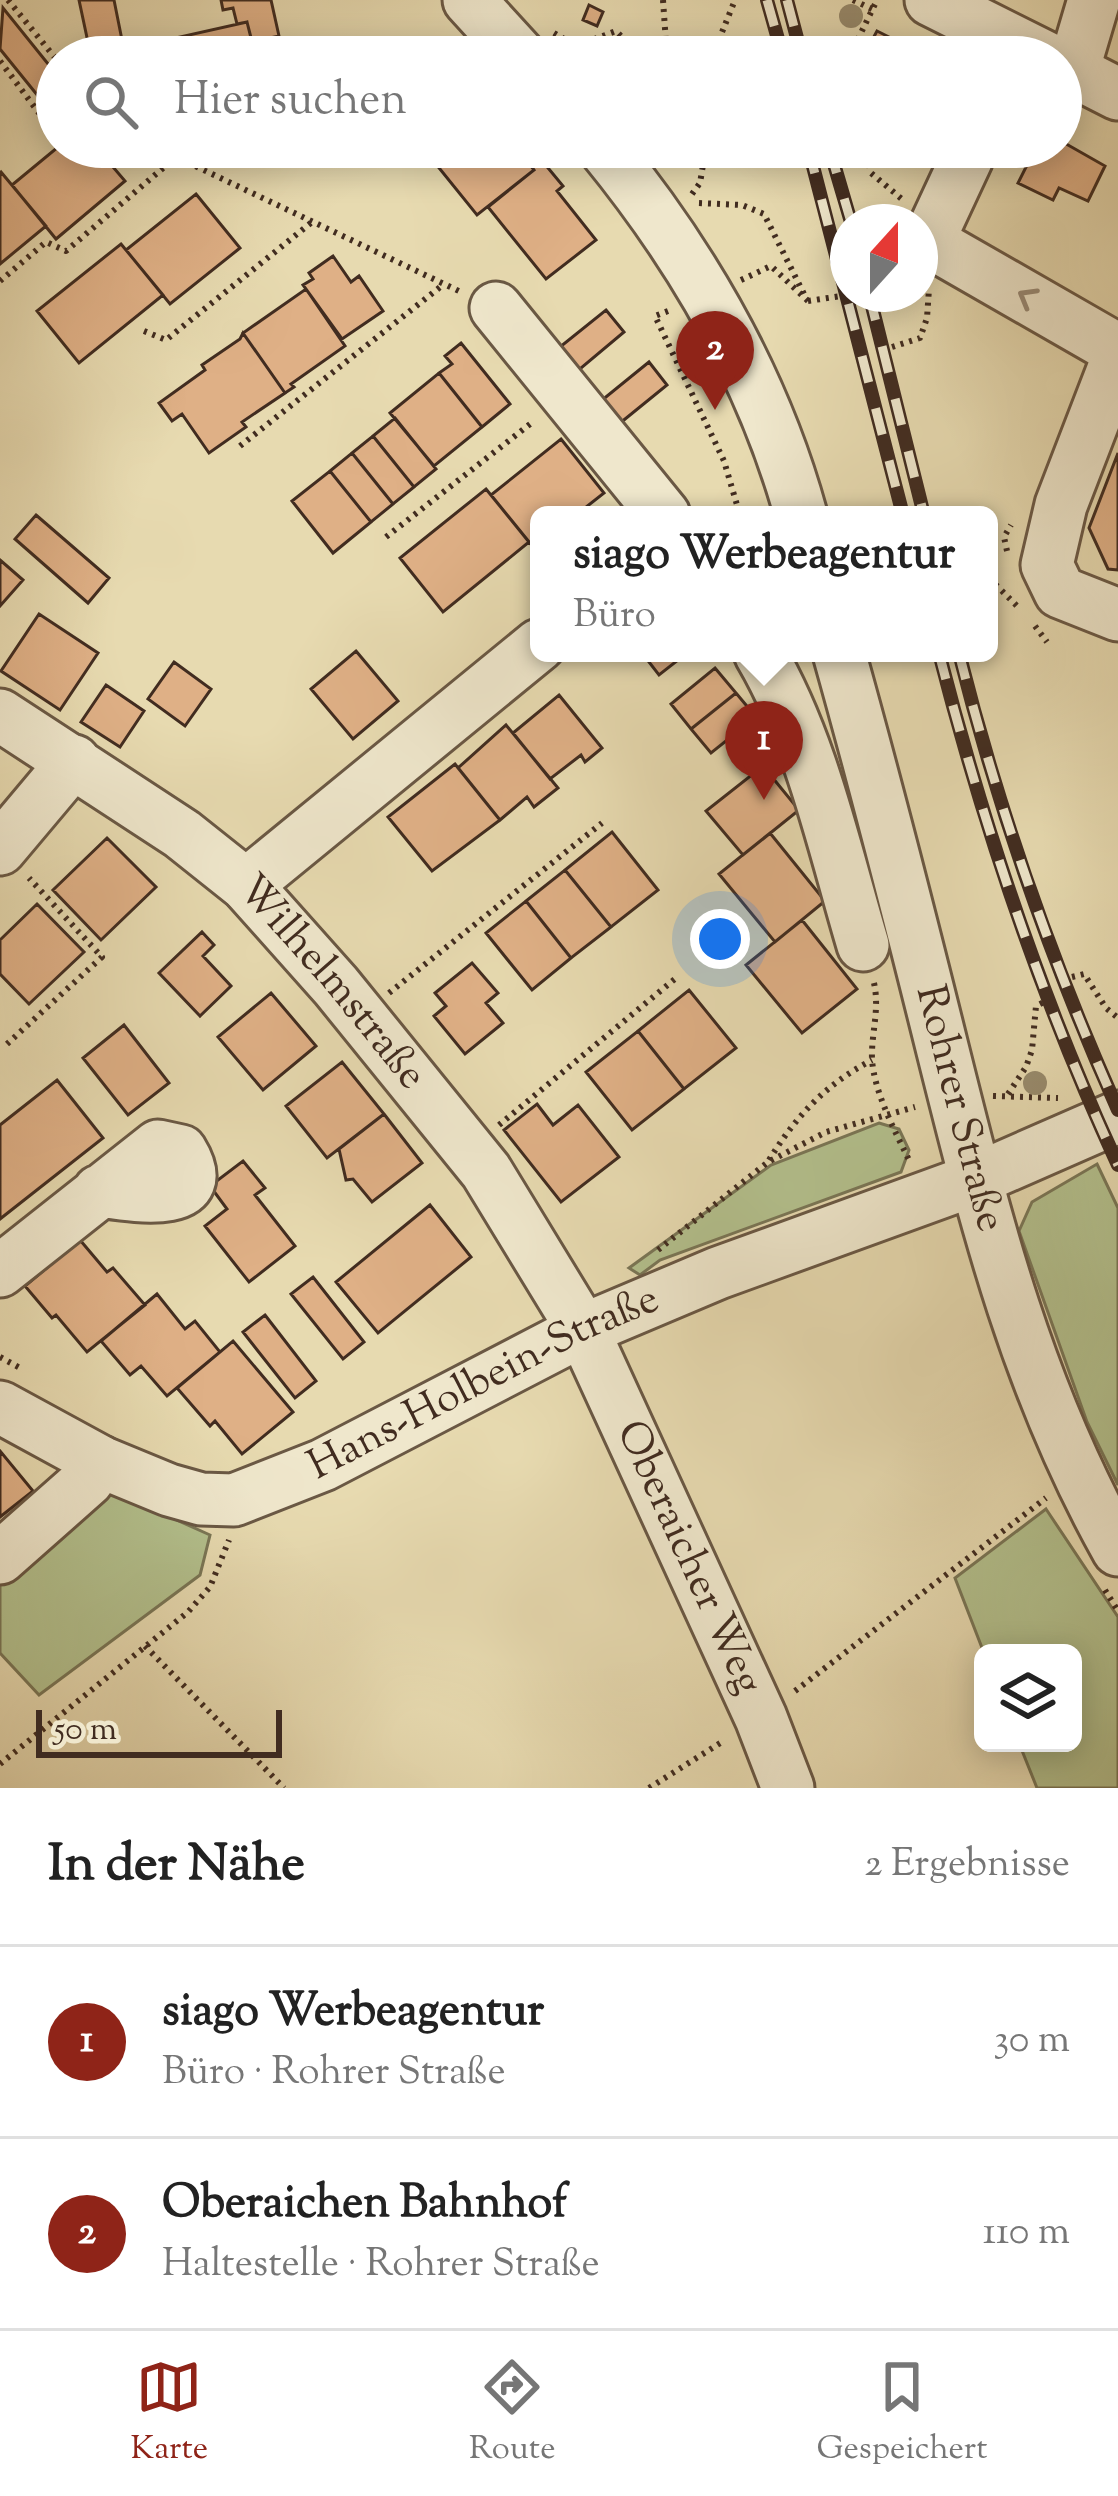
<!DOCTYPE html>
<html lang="de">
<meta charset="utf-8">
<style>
body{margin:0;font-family:"Sorts Mill Goudy",serif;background:#f2f2f2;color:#222}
.controls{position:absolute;right:36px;bottom:36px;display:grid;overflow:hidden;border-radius:18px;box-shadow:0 6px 30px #0003}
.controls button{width:108px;height:108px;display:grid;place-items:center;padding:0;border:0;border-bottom:3px solid #e0e0e0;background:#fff;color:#222;font:60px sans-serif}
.compass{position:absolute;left:830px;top:204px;width:108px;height:108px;border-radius:50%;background:#fff;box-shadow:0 6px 30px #0003;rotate:21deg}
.scale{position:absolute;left:36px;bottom:30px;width:246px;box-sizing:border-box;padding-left:12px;border:6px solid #412c20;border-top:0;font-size:33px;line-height:42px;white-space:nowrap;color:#412c20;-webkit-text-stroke:9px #efe7cc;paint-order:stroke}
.you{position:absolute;left:720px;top:939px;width:42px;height:42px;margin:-30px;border:9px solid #fff;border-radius:50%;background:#1a73e8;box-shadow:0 0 0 18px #1a73e833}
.badge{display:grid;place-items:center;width:78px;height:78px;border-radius:50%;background:#8f2418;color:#fff;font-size:39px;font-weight:700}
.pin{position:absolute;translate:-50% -99px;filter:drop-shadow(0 3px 6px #0008)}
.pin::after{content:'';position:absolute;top:63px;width:42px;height:36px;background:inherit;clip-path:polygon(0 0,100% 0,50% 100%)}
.popup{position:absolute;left:530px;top:506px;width:468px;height:156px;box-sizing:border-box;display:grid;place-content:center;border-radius:18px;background:#fff;filter:drop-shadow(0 3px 9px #0005);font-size:39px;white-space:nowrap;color:#767676}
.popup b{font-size:45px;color:#222}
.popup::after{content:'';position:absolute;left:50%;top:100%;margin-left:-24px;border:24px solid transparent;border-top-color:#fff}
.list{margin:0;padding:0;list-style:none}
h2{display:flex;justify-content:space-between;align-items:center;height:156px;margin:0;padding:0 48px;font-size:51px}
h2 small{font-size:39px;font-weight:400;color:#767676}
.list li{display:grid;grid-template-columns:78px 1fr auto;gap:36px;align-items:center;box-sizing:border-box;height:192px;padding:0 48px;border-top:3px solid #e0e0e0}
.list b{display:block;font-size:45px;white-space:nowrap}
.list p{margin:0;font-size:39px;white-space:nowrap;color:#767676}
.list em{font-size:39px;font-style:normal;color:#767676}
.icon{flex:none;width:66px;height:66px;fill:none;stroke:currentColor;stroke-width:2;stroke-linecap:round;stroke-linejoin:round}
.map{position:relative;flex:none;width:1118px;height:1788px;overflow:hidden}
.search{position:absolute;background:#fff;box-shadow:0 6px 30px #0003;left:36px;right:36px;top:36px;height:132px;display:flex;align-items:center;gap:30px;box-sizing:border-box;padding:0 42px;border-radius:66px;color:#767676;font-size:45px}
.sheet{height:540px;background:#fff}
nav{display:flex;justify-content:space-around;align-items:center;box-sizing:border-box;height:168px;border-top:3px solid #e0e0e0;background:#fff;font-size:33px;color:#767676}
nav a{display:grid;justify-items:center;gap:6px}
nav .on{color:#8f2418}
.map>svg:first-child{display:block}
</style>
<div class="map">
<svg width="1118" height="1788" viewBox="0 0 1118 1788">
<rect width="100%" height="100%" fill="#e7dab0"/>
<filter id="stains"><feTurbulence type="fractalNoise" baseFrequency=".00167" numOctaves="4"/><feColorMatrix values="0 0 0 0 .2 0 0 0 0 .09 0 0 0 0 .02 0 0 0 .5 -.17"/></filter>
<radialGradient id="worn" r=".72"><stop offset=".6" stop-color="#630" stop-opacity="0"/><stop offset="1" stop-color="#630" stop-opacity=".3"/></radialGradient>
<!-- green -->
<path fill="#b3c08d" stroke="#7a7656" stroke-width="3" d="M 879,1123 L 899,1129 L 909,1150 L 901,1172 L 660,1260 L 640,1275 L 629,1268 L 771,1165 Z
M 1097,1164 L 1118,1208 L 1118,1485 L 1087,1422 L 1019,1231 L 1032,1202 Z
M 110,1490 L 210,1535 L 200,1575 L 39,1695 L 0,1653 L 0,1585 Z
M 1046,1509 L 1118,1617 L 1118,1788 L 1037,1788 L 1019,1743 L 1073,1743 L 1073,1653 L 984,1653 L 955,1578 Z"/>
<!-- building -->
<path fill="#dfb086" stroke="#412c20" stroke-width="3" d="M 79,0 L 114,0 L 122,40 L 89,47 Z
M 221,0 L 271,0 L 279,36 L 252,42 L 247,22 L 237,24 L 233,8 L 223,10 Z
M 589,5 L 603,12 L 597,26 L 583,20 Z
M 3,8 L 57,75 L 55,117 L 0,49 Z
M 247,22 L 256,57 L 138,57 L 135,47 Z
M 877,31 L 903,44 L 900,49 L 915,57 L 863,57 Z
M 1061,141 L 1105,166 L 1088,201 L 1059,188 L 1053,200 L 1018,183 L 1036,147 L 1061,147 Z
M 58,147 L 96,147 L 125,181 L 56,239 L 12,185 Z
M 435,147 L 516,147 L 534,170 L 477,215 L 427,153 Z
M 539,157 L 563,186 L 557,191 L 596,240 L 546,279 L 488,207 L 534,170 L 530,164 Z
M 1,172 L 46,226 L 0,264 L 0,173 Z
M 196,194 L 240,248 L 170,304 L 126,250 Z
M 121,244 L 163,295 L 79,363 L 37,311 Z
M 333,256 L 351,282 L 359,276 L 383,311 L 342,339 L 303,285 L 313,279 L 309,273 Z
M 306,289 L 345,346 L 291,384 L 294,387 L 285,393 L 243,333 Z
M 606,310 L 624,332 L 574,374 L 555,351 Z
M 243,333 L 285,393 L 242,422 L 246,427 L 209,453 L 182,414 L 172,421 L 159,403 L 205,370 L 202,365 L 240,339 Z
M 461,343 L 510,404 L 482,427 L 439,373 L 452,364 L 445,356 Z
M 649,362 L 667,385 L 614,428 L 596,405 Z
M 439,373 L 482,427 L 434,466 L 390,413 Z
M 395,418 L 436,469 L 414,487 L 373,436 Z
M 373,436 L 414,487 L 393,504 L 352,453 Z
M 561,439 L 604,493 L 576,515 L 539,515 L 539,545 L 534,548 L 491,495 Z
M 352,453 L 393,504 L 371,522 L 330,471 Z
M 1118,453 L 1118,570 L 1108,569 L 1089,528 Z
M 330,471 L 371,522 L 333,553 L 292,501 Z
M 486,489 L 529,542 L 443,612 L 400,558 Z
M 36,515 L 109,578 L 88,603 L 15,539 Z
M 0,560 L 23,580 L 0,606 Z
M 39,614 L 98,653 L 60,710 L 1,671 Z
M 356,651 L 398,701 L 353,739 L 311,689 Z
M 642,653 L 687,653 L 659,675 Z
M 174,662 L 211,689 L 185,726 L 148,699 Z
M 715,668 L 736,693 L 691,729 L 671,704 Z
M 106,685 L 144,711 L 120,747 L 81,722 Z
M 736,693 L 756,717 L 711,753 L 691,729 Z
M 559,695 L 602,748 L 585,762 L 581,755 L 550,779 L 513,733 Z
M 506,725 L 558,788 L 534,807 L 527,797 L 500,820 L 458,768 Z
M 455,764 L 500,820 L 432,871 L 388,817 Z
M 763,766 L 799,810 L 743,855 L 706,811 Z
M 612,832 L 658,890 L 611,927 L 565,870 Z
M 770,833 L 825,901 L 775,942 L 719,874 Z
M 107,838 L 156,887 L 101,940 L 53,890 Z
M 565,870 L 611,927 L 571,958 L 526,901 Z
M 526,901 L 571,958 L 532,990 L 486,933 Z
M 37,904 L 84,952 L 29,1004 L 0,974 L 0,940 Z
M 802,920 L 857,989 L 802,1033 L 746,965 Z
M 202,932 L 214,945 L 203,956 L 231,986 L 200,1016 L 159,973 Z
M 472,963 L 498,993 L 486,1003 L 503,1023 L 465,1054 L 434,1016 L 446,1006 L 435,993 Z
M 689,990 L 736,1048 L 684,1089 L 638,1031 Z
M 271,993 L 316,1046 L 263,1090 L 218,1037 Z
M 124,1025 L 169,1083 L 128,1115 L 83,1058 Z
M 638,1031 L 684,1089 L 632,1130 L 586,1072 Z
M 342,1062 L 384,1114 L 327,1158 L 286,1106 Z
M 57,1080 L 103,1138 L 0,1219 L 0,1125 Z
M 537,1104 L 553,1125 L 578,1105 L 619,1157 L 561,1202 L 504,1130 Z
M 384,1114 L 422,1163 L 372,1202 L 353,1179 L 346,1180 L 339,1149 Z
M 243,1161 L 265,1188 L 255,1195 L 295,1246 L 249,1282 L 205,1226 L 227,1209 L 210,1186 Z
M 430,1205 L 471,1257 L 378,1333 L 336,1282 Z
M 80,1240 L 107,1272 L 113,1268 L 145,1305 L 87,1352 L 56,1315 L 52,1318 L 25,1286 Z
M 313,1277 L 364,1342 L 343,1359 L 291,1294 Z
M 157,1294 L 185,1329 L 195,1321 L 220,1352 L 167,1396 L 141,1366 L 130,1375 L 101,1341 Z
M 265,1315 L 316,1381 L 295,1398 L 243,1332 Z
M 233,1341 L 293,1412 L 242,1454 L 215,1421 L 210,1426 L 177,1388 Z
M 0,1451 L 33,1491 L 0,1517 Z"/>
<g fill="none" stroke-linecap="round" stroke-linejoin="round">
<!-- minor casing -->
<g stroke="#6a5844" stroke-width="57">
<g id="minor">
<path d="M 469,0 L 521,57"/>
<path d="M 931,0 L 1045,57"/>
<path d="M 1061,65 L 1118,94"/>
<path d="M 1073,71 L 1094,0"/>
<path d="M 603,147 C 693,257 763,377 801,515"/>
<path d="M 967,158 L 933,231 L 935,245 L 1118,350"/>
<path d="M 496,308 L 664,515"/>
<path d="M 1118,357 L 1061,505 L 1047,565 L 1060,592 L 1118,615"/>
<path d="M 760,653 C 812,741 834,848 863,945"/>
<path id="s1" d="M 839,653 C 876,785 910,918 943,1051 C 987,1227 1028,1390 1118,1550"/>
<path id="s2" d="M 0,715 L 182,834 L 246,885 L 336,986 L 486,1171 L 583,1330 L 761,1718 L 788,1788"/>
<path d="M 0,849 L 74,761"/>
<path d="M 246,885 L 539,645"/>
<path d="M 0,1271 L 158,1146 L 181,1151 C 219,1212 128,1195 99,1191"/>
<path id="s3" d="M 0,1407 L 101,1462 L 169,1490 L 201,1499 L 234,1500 L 323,1465 L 583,1330 L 718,1273 L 974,1180 L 1118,1117"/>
<path d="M 0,1558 L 87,1481 L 101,1462"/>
</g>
</g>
<!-- path -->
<path stroke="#412c20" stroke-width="6" stroke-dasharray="3 6" stroke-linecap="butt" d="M 8,0 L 57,60
M 663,0 L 667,57
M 853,0 L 872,9
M 554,33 L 576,46 L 616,31 L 642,57
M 858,39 L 866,43 L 859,57
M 576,46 L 592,57
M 712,57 L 735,0
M 840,57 L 848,42 L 858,39 L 877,0
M 0,61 L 48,125
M 155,147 L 461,292
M 865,147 L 871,173 L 903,200
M 692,194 L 700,183 L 706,147
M 699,203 L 742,205 L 764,214 L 806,298
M 872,222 L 897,214
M 741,280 L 771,266 L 808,301
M 0,281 L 46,242 L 66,251 L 176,157
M 808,301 L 841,296
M 668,311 L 655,316 L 724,461 L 740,515
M 144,331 L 166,340 L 312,222
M 892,347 L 920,338 L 927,318 L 929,289
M 240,446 L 444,284
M 386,537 L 534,421
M 1007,551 L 1004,537 L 1011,525
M 989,578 L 1018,607
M 1035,626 L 1047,642
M 1072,977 L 1084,974 L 1106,1008 L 1118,1018
M 874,983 C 880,1010 871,1033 872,1060 C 875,1094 894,1129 909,1160
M 389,993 L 602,823
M 7,1044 L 102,957 L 29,878
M 1008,1094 L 1026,1067 L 1032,1050 L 1036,1006 L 1044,1002
M 993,1096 L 1058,1098
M 499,1125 L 676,978
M 769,1160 C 796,1116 826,1084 872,1060
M 658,1250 L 768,1162 L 826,1132 L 915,1107
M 0,1357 L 22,1369
M 1105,1590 L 1118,1611
M 145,1646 L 284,1788
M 795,1691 L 1046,1498
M 0,1764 L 188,1612 L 210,1587 L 229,1540
M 649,1788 L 725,1740"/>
<!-- minor -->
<use href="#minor" stroke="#efe7cc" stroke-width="51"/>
<!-- rail casing -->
<g stroke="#412c20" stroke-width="14">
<path id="rail" d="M 767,0 L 783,57
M 787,0 L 802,57
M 808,147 L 903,515
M 829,147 L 851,222
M 869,294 L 924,515
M 939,653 C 984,828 1042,1001 1118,1165
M 959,653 C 998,808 1053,965 1118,1110"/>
</g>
<!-- rail -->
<use href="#rail" stroke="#efe7cc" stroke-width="9" stroke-dasharray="27" stroke-linecap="butt"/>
</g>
<!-- trees -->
<g fill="#988b6d">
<circle cx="851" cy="16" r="12"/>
<circle cx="1035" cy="1083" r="12"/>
</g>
<!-- one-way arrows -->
<defs><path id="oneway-chevron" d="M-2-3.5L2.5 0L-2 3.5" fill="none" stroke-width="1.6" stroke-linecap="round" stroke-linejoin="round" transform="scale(3)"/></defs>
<use stroke="#988a76" href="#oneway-chevron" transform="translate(1027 297) rotate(-150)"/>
<g text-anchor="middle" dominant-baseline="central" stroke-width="12" stroke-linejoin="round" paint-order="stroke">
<!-- street labels -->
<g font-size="42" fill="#412c20" stroke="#efe7cc">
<text stroke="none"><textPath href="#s2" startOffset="429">Wilhelmstraße</textPath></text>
<text stroke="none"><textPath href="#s1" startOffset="471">Rohrer Straße</textPath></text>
<text stroke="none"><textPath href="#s3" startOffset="531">Hans-Holbein-Straße</textPath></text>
<text stroke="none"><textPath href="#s2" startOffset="1110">Oberaicher Weg</textPath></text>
</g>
</g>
<rect width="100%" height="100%" filter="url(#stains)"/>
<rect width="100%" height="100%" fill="url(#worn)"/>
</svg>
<div class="controls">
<button><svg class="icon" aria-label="layers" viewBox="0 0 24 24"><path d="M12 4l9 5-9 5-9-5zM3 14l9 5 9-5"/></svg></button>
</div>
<svg class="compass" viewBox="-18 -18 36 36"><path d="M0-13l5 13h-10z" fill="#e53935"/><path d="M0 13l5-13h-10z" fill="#767676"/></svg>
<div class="scale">50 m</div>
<div class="you"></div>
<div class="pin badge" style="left:764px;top:800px">1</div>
<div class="popup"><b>siago Werbeagentur</b>Büro</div>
<div class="pin badge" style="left:715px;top:410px">2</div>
<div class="search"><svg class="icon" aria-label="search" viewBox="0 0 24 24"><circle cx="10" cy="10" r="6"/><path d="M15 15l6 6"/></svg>Hier suchen</div>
</div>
<section class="sheet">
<h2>In der Nähe<small>2 Ergebnisse</small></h2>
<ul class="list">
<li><span class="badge">1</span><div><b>siago Werbeagentur</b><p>Büro · Rohrer Straße</p></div><em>30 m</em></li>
<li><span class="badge">2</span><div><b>Oberaichen Bahnhof</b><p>Haltestelle · Rohrer Straße</p></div><em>110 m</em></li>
</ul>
</section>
<nav>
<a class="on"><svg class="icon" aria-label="map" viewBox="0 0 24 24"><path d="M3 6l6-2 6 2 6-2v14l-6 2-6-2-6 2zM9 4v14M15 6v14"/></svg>Karte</a>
<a><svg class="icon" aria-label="directions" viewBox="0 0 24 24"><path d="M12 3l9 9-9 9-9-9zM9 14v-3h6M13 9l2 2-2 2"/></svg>Route</a>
<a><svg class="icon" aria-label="saved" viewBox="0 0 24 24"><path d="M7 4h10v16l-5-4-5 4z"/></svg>Gespeichert</a>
</nav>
